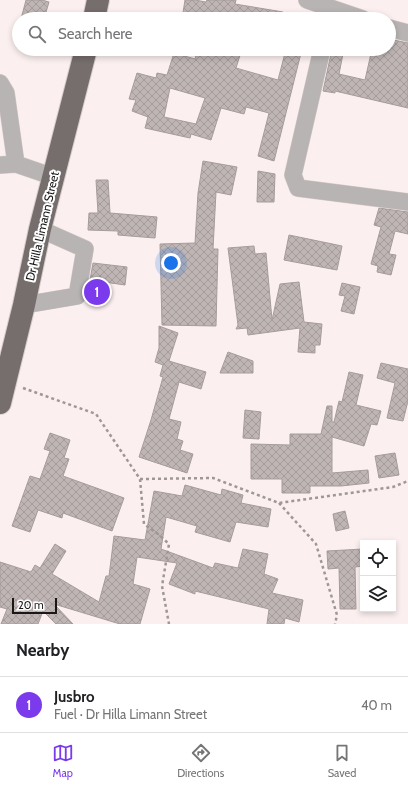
<!DOCTYPE html>
<meta charset="utf-8">
<style>
body{margin:0;font-family:Cabin,sans-serif;background:#f6f6f6;color:#202124}
.controls{position:absolute;right:12px;bottom:12px;display:grid;overflow:hidden;border-radius:0px;box-shadow:0 2px 6px #0003}
.controls button{width:36px;height:36px;display:grid;place-items:center;padding:0;border:0;border-bottom:1px solid #e0e0e0;background:#fff;color:#202124;font:20px sans-serif}
.scale{position:absolute;left:12px;bottom:10px;width:45px;box-sizing:border-box;padding-left:4px;border:2px solid #1a1717;border-top:0;font-size:11px;line-height:14px;white-space:nowrap;color:#1a1717;-webkit-text-stroke:3px #fff;paint-order:stroke}
.you{position:absolute;left:171px;top:263px;width:14px;height:14px;margin:-10px;border:3px solid #fff;border-radius:50%;background:#1a73e8;box-shadow:0 0 0 6px #1a73e833}
.badge{display:grid;place-items:center;width:26px;height:26px;border-radius:50%;background:#7c3aed;color:#fff;font-size:13px;font-weight:700}
.pin{position:absolute;translate:-50% -50%;border:2px solid #fff;box-shadow:0 1px 4px #0006}
.list{margin:0;padding:0;list-style:none}
h2{display:flex;justify-content:space-between;align-items:center;height:52px;margin:0;padding:0 16px;font-size:17px}
h2 small{font-size:13px;font-weight:400;color:#757577}
.list li{display:grid;grid-template-columns:26px 1fr auto;gap:12px;align-items:center;box-sizing:border-box;height:56px;padding:0 16px;border-top:1px solid #e0e0e0}
.list b{display:block;font-size:15px;white-space:nowrap}
.list p{margin:0;font-size:13px;white-space:nowrap;color:#757577}
.list em{font-size:13px;font-style:normal;color:#757577}
.icon{flex:none;width:22px;height:22px;fill:none;stroke:currentColor;stroke-width:2;stroke-linecap:round;stroke-linejoin:round}
.map{position:relative;flex:none;width:408px;height:624px;overflow:hidden}
.search{position:absolute;background:#fff;box-shadow:0 2px 6px #0003;left:12px;right:12px;top:12px;height:44px;display:flex;align-items:center;gap:10px;box-sizing:border-box;padding:0 14px;border-radius:22px;color:#757577;font-size:15px}
.sheet{height:108px;background:#fff}
nav{display:flex;justify-content:space-around;align-items:center;box-sizing:border-box;height:56px;border-top:1px solid #e0e0e0;background:#fff;font-size:11px;color:#757577}
nav a{display:grid;justify-items:center;gap:2px}
nav .on{color:#7c3aed}
.map>svg:first-child{display:block}
</style>
<div class="map">
<svg width="408" height="624" viewBox="0 0 408 624">
<defs>
<pattern id="building-cross-hatch" width="8" height="8" patternUnits="userSpaceOnUse"><rect width="8" height="8" fill="#bfb5b5"/><path d="M0 0l8 8M0 8l8-8" fill="none" stroke="#a49b9b"/></pattern>
</defs>
<rect width="100%" height="100%" fill="#fbf0ef"/>
<!-- building -->
<path fill="url(#building-cross-hatch)" stroke="#a69c9b" fill-rule="evenodd" d="M 26,0 L 42,0 L 49,2 L 44,19 L 21,19 Z
M 185,0 L 195,0 L 206,2 L 207,0 L 236,0 L 235,4 L 283,12 L 283,19 L 182,19 Z
M 389,39 L 408,43 L 408,108 L 335,91 L 335,93 L 323,91 L 332,49 L 344,49 L 339,74 L 365,80 L 372,49 L 389,49 Z
M 198,49 L 242,49 L 236,68 L 278,80 L 286,49 L 302,49 L 274,161 L 258,156 L 269,113 L 246,107 L 244,114 L 221,108 L 211,140 L 191,134 L 190,138 L 145,128 L 148,117 L 132,111 L 136,100 L 129,99 L 137,73 L 156,78 L 157,73 L 167,75 L 174,53 L 195,59 ZM 170,88 L 205,98 L 196,124 L 164,117 Z
M 203,161 L 237,167 L 231,195 L 216,192 L 213,249 L 218,249 L 216,326 L 162,325 L 160,244 L 195,243 L 198,193 Z
M 258,171 L 275,174 L 274,202 L 257,202 Z
M 96,180 L 108,180 L 110,213 L 157,217 L 155,238 L 118,235 L 118,231 L 88,230 L 89,213 L 98,213 Z
M 379,208 L 408,212 L 408,234 L 395,231 L 389,254 L 396,255 L 391,275 L 377,272 L 378,266 L 371,264 L 381,227 L 374,225 Z
M 289,235 L 342,246 L 337,270 L 284,260 Z
M 254,246 L 255,254 L 266,253 L 272,320 L 280,284 L 299,282 L 304,322 L 322,324 L 320,345 L 315,345 L 315,353 L 298,352 L 300,328 L 248,335 L 247,328 L 236,329 L 238,325 L 228,248 Z
M 93,263 L 127,267 L 125,285 L 90,280 Z
M 342,283 L 360,287 L 354,314 L 341,311 L 345,296 L 339,295 Z
M 159,326 L 178,333 L 169,361 L 206,372 L 201,389 L 179,382 L 169,419 L 181,422 L 177,439 L 183,441 L 180,450 L 193,454 L 187,473 L 139,457 L 151,420 L 163,377 L 160,376 L 163,365 L 155,362 L 159,348 Z
M 228,352 L 253,361 L 253,373 L 220,373 Z
M 381,363 L 408,369 L 408,401 L 403,421 L 387,418 L 395,383 L 377,378 Z
M 349,372 L 363,375 L 356,405 L 381,411 L 377,425 L 371,424 L 364,446 L 332,437 L 332,473 L 368,470 L 369,483 L 341,486 L 310,486 L 310,493 L 282,493 L 282,479 L 251,479 L 251,444 L 290,445 L 290,434 L 321,434 L 327,406 L 332,406 L 332,422 L 334,422 L 339,401 L 342,402 Z
M 245,410 L 261,412 L 259,439 L 243,438 Z
M 50,433 L 70,440 L 64,458 L 69,459 L 63,476 L 124,498 L 112,531 L 63,513 L 62,518 L 38,510 L 30,532 L 12,526 L 30,476 L 40,479 L 50,451 L 44,449 Z
M 395,453 L 399,475 L 379,478 L 375,456 Z
M 185,485 L 221,495 L 222,489 L 243,495 L 241,503 L 271,509 L 268,527 L 236,522 L 230,542 L 195,532 L 197,526 L 166,517 L 161,549 L 213,568 L 215,563 L 238,568 L 243,549 L 268,554 L 264,574 L 278,579 L 272,593 L 303,600 L 299,622 L 285,618 L 284,624 L 267,624 L 269,609 L 195,591 L 195,594 L 169,584 L 177,563 L 137,557 L 133,584 L 150,589 L 140,624 L 120,624 L 54,604 L 73,624 L 56,624 L 43,611 L 38,624 L 1,624 L 7,609 L 0,607 L 0,562 L 31,572 L 35,565 L 40,568 L 55,544 L 66,551 L 52,574 L 99,602 L 106,576 L 109,576 L 114,536 L 145,540 L 154,491 L 182,496 Z
M 345,511 L 349,528 L 336,531 L 333,514 Z
M 363,549 L 363,566 L 355,567 L 356,609 L 340,609 L 339,568 L 328,569 L 327,551 Z"/>
<g fill="none" stroke-linecap="round" stroke-linejoin="round">
<!-- minor casing -->
<g stroke="#d7cdcc" stroke-width="18">
<path id="minor" d="M 307,0 L 363,19
M 389,28 L 408,33
M 322,49 L 293,175 L 298,188 L 408,202
M 0,83 L 6,93 L 16,164
M 0,165 L 16,164 L 54,177
M 24,305 L 77,296 L 85,249 L 40,229"/>
</g>
<!-- highway casing -->
<g stroke="#d7cdcc" stroke-width="24">
<path id="highway" d="M 94,19 L 98,0
M 0,403 L 24,305 L 40,229 L 86,49"/>
</g>
<!-- path -->
<path stroke="#9f9797" stroke-width="2.5" stroke-dasharray="3 3" stroke-linecap="butt" d="M 23,388 L 96,414 L 140,479 L 144,524 L 158,534 L 169,544 L 162,586 L 169,624
M 140,479 L 213,478 L 279,503 L 393,487 L 408,481
M 279,503 L 316,544 L 337,615 L 335,624"/>
<!-- minor -->
<use href="#minor" stroke="#b9b4b4" stroke-width="17"/>
<!-- highway -->
<use href="#highway" stroke="#766d6d" stroke-width="22"/>
</g>
<g text-anchor="middle" dominant-baseline="central" stroke-width="4" stroke-linejoin="round" paint-order="stroke">
<!-- street labels -->
<g font-size="12" fill="#1a1717" stroke="#fff">
<text transform="translate(42 226) rotate(-77)">Dr Hilla Limann Street</text>
</g>
</g>
</svg>
<div class="controls">
<button><svg class="icon" aria-label="locate" viewBox="0 0 24 24"><circle cx="12" cy="12" r="6"/><path d="M12 2v4M12 18v4M2 12h4M18 12h4"/></svg></button>
<button><svg class="icon" aria-label="layers" viewBox="0 0 24 24"><path d="M12 4l9 5-9 5-9-5zM3 14l9 5 9-5"/></svg></button>
</div>
<div class="scale">20 m</div>
<div class="you"></div>
<div class="pin badge" style="left:97px;top:292px">1</div>
<div class="search"><svg class="icon" aria-label="search" viewBox="0 0 24 24"><circle cx="10" cy="10" r="6"/><path d="M15 15l6 6"/></svg>Search here</div>
</div>
<section class="sheet">
<h2>Nearby<small></small></h2>
<ul class="list">
<li><span class="badge">1</span><div><b>Jusbro</b><p>Fuel · Dr Hilla Limann Street</p></div><em>40 m</em></li>
</ul>
</section>
<nav>
<a class="on"><svg class="icon" aria-label="map" viewBox="0 0 24 24"><path d="M3 6l6-2 6 2 6-2v14l-6 2-6-2-6 2zM9 4v14M15 6v14"/></svg>Map</a>
<a><svg class="icon" aria-label="directions" viewBox="0 0 24 24"><path d="M12 3l9 9-9 9-9-9zM9 14v-3h6M13 9l2 2-2 2"/></svg>Directions</a>
<a><svg class="icon" aria-label="saved" viewBox="0 0 24 24"><path d="M7 4h10v16l-5-4-5 4z"/></svg>Saved</a>
</nav>
